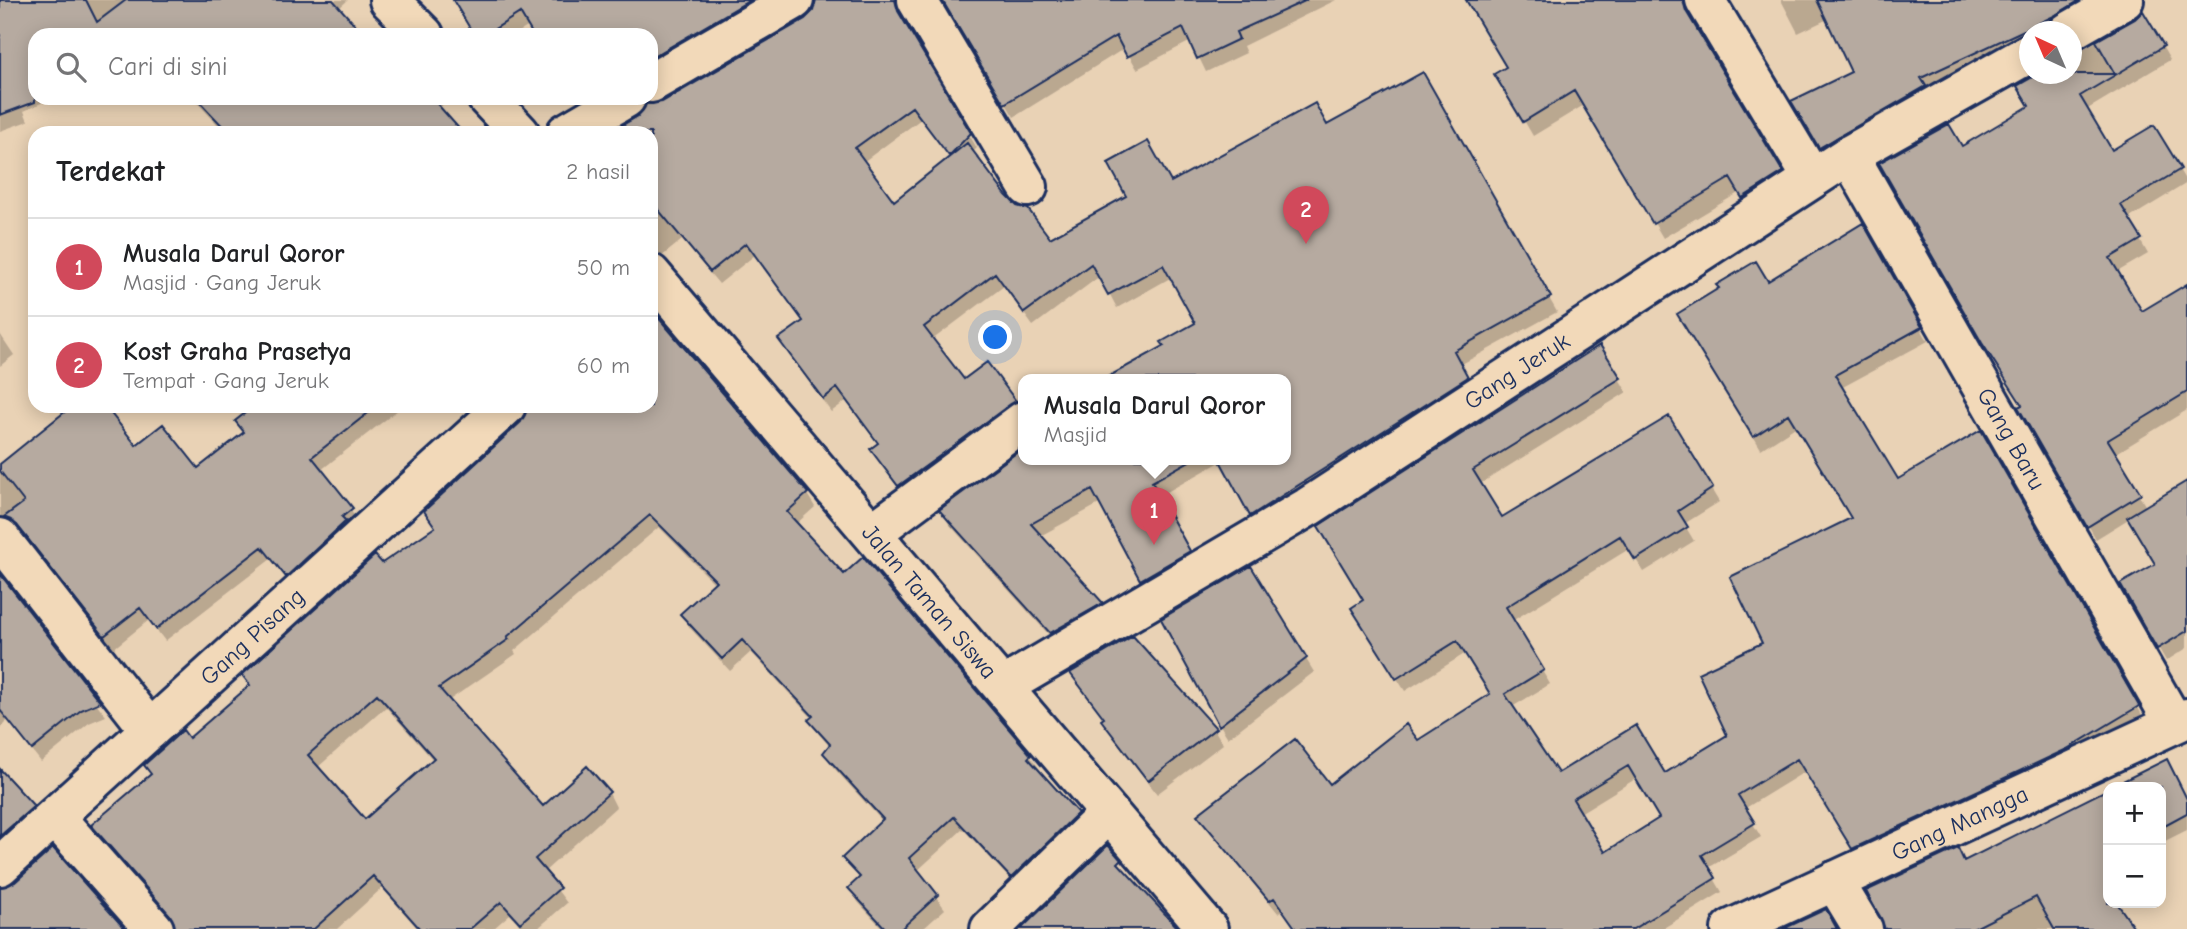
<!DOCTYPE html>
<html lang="id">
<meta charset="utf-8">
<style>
body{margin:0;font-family:"Comic Neue",sans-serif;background:#f2f2f2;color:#202124}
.controls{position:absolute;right:21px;bottom:21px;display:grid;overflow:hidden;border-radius:14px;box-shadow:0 4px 18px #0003}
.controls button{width:63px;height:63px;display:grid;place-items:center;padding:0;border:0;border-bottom:2px solid #e0e0e0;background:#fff;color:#202124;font:35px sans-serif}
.compass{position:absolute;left:2019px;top:21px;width:63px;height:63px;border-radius:50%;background:#fff;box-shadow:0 4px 18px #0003;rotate:316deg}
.you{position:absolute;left:996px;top:338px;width:24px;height:24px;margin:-18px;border:5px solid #fff;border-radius:50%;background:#1a73e8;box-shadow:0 0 0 10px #1a73e833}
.badge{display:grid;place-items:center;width:46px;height:46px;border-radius:50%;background:#d1495b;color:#fff;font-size:23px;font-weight:700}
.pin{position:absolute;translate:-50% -58px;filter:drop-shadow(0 2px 4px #0008)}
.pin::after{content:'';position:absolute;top:37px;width:24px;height:21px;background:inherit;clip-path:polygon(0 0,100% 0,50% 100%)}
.popup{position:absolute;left:1018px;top:374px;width:273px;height:91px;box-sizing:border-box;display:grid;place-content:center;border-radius:14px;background:#fff;filter:drop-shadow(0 2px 5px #0005);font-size:23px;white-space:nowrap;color:#757577}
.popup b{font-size:26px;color:#202124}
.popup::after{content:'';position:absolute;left:50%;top:100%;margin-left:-14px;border:14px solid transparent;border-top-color:#fff}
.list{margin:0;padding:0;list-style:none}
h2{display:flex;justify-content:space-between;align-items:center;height:91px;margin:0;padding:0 28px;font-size:30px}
h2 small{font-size:23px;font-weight:400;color:#757577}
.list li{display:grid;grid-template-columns:46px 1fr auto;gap:21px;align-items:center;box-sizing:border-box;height:98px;padding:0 28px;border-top:2px solid #e0e0e0}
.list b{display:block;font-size:26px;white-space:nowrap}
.list p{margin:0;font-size:23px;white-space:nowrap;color:#757577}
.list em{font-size:23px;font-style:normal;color:#757577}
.icon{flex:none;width:38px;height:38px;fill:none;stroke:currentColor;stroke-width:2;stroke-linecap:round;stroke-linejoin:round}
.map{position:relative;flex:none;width:2187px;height:929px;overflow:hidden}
.search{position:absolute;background:#fff;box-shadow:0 4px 18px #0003;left:28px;top:28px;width:630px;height:77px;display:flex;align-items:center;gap:18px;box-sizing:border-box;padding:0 24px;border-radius:21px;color:#757577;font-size:26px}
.panel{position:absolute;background:#fff;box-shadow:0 4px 18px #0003;left:28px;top:126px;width:630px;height:287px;border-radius:21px}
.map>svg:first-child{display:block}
</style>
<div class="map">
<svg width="2187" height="929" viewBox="0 0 2187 929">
<rect width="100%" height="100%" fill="#e9d2b5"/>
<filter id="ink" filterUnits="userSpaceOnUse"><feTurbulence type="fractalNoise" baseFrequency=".0143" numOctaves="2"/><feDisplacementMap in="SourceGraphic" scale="14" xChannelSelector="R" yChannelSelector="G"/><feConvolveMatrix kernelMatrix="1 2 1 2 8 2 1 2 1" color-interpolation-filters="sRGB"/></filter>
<g filter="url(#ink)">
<!-- shadow -->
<path fill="#0003" fill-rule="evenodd" d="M 0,0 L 348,0 L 338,9 L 362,35 L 35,35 L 35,98 L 52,98 L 24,111 L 28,121 L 0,131 Z
M 454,0 L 772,0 L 651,76 L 651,35 L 535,35 L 529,26 L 514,35 L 476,35 Z
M 820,0 L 908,0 L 902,16 L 905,26 L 977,148 L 972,153 L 1005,196 L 1050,241 L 1171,185 L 1326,127 L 1422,74 L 1557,312 L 1460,365 L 1474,391 L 1259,528 L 1222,461 L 1158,497 L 1101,503 L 1040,536 L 1101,604 L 1109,617 L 1059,646 L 949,524 L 941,511 L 1023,459 L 1285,459 L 1285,379 L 1166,347 L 1197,324 L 1172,277 L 1117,308 L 1100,276 L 1033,326 L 1004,286 L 932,340 L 963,382 L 1015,402 L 1022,415 L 907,498 L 880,463 L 879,444 L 846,401 L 831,412 L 788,353 L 780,340 L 804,322 L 755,255 L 719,284 L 682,240 L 651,265 L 651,208 L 655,205 L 651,201 L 651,133 L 613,133 L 806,20 ZM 921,119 L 950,158 L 894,203 L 863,162 Z
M 943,0 L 1336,0 L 1243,46 L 1246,53 L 1206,72 L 1191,41 L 1137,69 L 1125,48 L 1014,117 Z
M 1468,0 L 1683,0 L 1694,28 L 1790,188 L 1752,212 L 1740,192 L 1663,238 L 1584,105 L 1533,136 L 1497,74 L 1508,68 Z
M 1781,0 L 2106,0 L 2057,32 L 2030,32 L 2030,44 L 1827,158 L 1794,102 L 1854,73 L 1828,19 L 1798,33 Z
M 2143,13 L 2170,60 L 2086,110 L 2112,152 L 2154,127 L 2187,183 L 2128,219 L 2148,254 L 2117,272 L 2141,314 L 2187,286 L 2187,410 L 2115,454 L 2146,507 L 2187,483 L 2187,648 L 2166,661 L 2122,585 L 2157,565 L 2130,518 L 2096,539 L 2021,408 L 2023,406 L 1961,149 L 2031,107 L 2019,86 L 2038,74 L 2072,74 L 2072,55 L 2136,20 Z
M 193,98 L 450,98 L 439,108 L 461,133 L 211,133 L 220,127 Z
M 1862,225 L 1928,341 L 1841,388 L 1897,482 L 1980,432 L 2145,720 L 1861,861 L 1806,771 L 1744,809 L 1761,837 L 1708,868 L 1722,892 L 1662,929 L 1297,929 L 1283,909 L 1278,913 L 1199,816 L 1330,786 L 1417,742 L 1492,695 L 1466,653 L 1405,691 L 1360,621 L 1365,600 L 1328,540 L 1600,347 L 1627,392 L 1480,484 L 1502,519 L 1668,418 L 1719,502 L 1684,524 L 1694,541 L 1644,572 L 1629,549 L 1512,621 L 1550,684 L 1512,707 L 1557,776 L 1636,727 L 1664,775 L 1729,735 L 1764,644 L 1853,519 L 1797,426 L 1761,449 L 1680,314 L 1768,283 ZM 1637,778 L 1661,819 L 1605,854 L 1580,813 Z
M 651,310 L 807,494 L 815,507 L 796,524 L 844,577 L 863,560 L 1030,756 L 1084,828 L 1020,890 L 963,829 L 917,871 L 945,909 L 923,929 L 883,929 L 858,902 L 850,888 L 860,879 L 844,858 L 883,822 L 833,767 L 825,753 L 830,747 L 818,733 L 812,718 L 751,652 L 730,671 L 690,628 L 682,614 L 715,584 L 659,527 L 514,651 L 516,654 L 448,701 L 543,808 L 609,793 L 616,807 L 544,872 L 567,903 L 537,929 L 523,929 L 510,914 L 493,929 L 418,929 L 382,888 L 337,929 L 177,929 L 177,925 L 101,838 L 93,825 L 152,776 L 146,765 L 189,741 L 251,687 L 244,676 L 382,565 L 436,528 L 523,423 L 529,406 L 651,406 ZM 386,707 L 434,761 L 365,821 L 317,768 Z
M 0,334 L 14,355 L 0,366 Z
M 65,406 L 102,406 L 136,448 L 198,470 L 245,433 L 237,421 L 256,406 L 403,406 L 321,470 L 359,522 L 295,589 L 271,559 L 165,641 L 149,620 L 113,649 L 27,538 L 18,531 L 0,532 L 0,466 L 69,411 Z
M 1189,554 L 1196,566 L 1150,593 L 1143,581 Z
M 0,576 L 106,716 L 89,723 L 41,762 L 8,720 L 0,728 Z
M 1306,659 L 1314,672 L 1228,738 L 1220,725 Z
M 1072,673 L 1214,729 L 1223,744 L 1157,794 L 1112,736 L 1105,719 Z
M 2167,761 L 2187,801 L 2187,830 L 2161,843 L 2161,787 L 2115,787 Z
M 0,789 L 32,807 L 40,820 L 0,857 Z
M 2108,791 L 2108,903 L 2117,903 L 2133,929 L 1886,929 L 1964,863 Z"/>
<!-- building -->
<path fill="#b6aaa0" stroke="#1b2f5e" stroke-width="2" fill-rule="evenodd" d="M 0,0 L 86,0 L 97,22 L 126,0 L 333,0 L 364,35 L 35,35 L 35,102 L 0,115 Z
M 453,0 L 750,0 L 651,58 L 651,35 L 533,35 L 520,13 L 485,35 L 474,35 Z
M 816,0 L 895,0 L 898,11 L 971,133 L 949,156 L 912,107 L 855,148 L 894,201 L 967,143 L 1006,195 L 1017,206 L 1028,209 L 1050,238 L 1126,196 L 1108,163 L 1148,141 L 1171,182 L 1315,103 L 1327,125 L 1423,72 L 1551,297 L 1454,351 L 1468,377 L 1250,516 L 1219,459 L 1285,459 L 1285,379 L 1104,379 L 1164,346 L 1161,342 L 1195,323 L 1163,265 L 1108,295 L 1091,264 L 1024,313 L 995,273 L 924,327 L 964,379 L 987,362 L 1016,401 L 898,486 L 870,449 L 878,443 L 837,388 L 823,399 L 778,339 L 803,321 L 746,243 L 710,272 L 651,201 L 651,133 L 609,133 L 638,116 L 646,104 L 662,102 L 805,19 L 813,11 Z
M 942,0 L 1307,0 L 1236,32 L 1239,39 L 1197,59 L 1183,28 L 1127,57 L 1116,36 L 1004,104 Z
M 1466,0 L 1683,0 L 1686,11 L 1783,172 L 1742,198 L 1730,178 L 1653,224 L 1574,91 L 1523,122 L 1494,74 L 1506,67 Z
M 1817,0 L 2080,0 L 2054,16 L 1921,78 L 1926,86 L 1819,148 L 1791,101 L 1851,72 Z
M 2143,11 L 2164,46 L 2080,96 L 2112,150 L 2154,125 L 2181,169 L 2121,205 L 2142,239 L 2110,258 L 2142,311 L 2187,284 L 2187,392 L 2108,440 L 2141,494 L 2087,527 L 2018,407 L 2022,405 L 1982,343 L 1879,163 L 1949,124 L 1962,146 L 2029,106 L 2017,86 L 2038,74 L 2115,74 L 2096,41 L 2135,19 Z
M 196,98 L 432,98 L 463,133 L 229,133 Z
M 1863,223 L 1922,327 L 1835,375 L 1898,479 L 1981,430 L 2139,706 L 2067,749 L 1852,849 L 1797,759 L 1738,795 L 1755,823 L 1702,855 L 1716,878 L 1633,929 L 1296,929 L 1274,898 L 1269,901 L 1197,815 L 1295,739 L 1330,784 L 1406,724 L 1418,740 L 1490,694 L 1457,641 L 1396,679 L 1351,608 L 1363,600 L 1318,526 L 1600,345 L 1621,378 L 1473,470 L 1502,517 L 1669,416 L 1713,488 L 1678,511 L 1688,527 L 1635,560 L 1620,536 L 1506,607 L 1544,670 L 1505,694 L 1558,773 L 1636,725 L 1665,773 L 1727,735 L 1698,673 L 1762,643 L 1730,577 L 1851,518 L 1788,414 L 1753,437 L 1677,314 L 1719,288 L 1716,285 L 1756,261 L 1768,281 ZM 1628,766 L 1659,818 L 1605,852 L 1573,799 Z
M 651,309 L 808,493 L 787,512 L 844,574 L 863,557 L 1031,755 L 1028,758 L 1078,813 L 1011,878 L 954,817 L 909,858 L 938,895 L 901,929 L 886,929 L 848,888 L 860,877 L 842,858 L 883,819 L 823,753 L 830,744 L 808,720 L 813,716 L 742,640 L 722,659 L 680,614 L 716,581 L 650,515 L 507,637 L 509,639 L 439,688 L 543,806 L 587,766 L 610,792 L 535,859 L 560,888 L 520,923 L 501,902 L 470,929 L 420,929 L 373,876 L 314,929 L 175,929 L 170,915 L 91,825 L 151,774 L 144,765 L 183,730 L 189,738 L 250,685 L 242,675 L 375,555 L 382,563 L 435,527 L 424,511 L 521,422 L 527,406 L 651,406 ZM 377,694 L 434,758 L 365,819 L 308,755 Z
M 72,406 L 105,406 L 136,445 L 163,424 L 198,468 L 244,432 L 235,421 L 254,406 L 377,406 L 312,457 L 353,508 L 342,517 L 346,521 L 286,577 L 262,547 L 156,629 L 140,608 L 104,636 L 17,525 L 4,517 L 24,502 L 0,471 L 0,464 Z
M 1023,448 L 1023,459 L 1193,459 L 1152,482 L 1190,551 L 1140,580 L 1092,490 L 1031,524 L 1103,603 L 1050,633 L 939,510 Z
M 2187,481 L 2187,631 L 2157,649 L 2120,584 L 2155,564 L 2127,517 Z
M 1251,566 L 1307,658 L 1219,726 L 1161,619 Z
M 0,574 L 100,702 L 81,710 L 32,750 L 0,710 Z
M 1133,636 L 1216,728 L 1148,781 L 1101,720 L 1104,718 L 1070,673 Z
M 2167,759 L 2187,799 L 2187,813 L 2161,827 L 2161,787 L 2111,787 Z
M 0,769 L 34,806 L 0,836 Z
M 2108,789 L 2108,903 L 2117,903 L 2135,929 L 2054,929 L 2036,897 L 1973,929 L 1885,929 L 1866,891 L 1958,848 L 1964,861 Z
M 1108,845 L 1121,860 L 1118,863 L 1179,929 L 1021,929 Z
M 53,848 L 125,929 L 0,929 L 0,887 L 15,882 Z
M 1826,909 L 1837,929 L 1783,929 Z"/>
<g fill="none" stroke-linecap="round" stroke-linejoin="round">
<!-- minor casing -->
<g stroke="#1b2f5e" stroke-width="44">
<g id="minor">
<path d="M 917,0 L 1028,187"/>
<path d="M 1705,0 L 1812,178"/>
<path d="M 2068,32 L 2124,0"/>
<path d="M 651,83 L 794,0"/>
<path d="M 566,133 L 626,98"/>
<path id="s1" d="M 1849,155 L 2174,723"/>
<path d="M 873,532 L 1023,421"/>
<path d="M 0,538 L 150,730"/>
<path id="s2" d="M 1004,686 L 1308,507 L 1849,155 L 2030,53"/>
<path d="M 55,817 L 154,929"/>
<path id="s3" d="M 0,866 L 506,406"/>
<path d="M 1834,881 L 1863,929"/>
<path d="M 990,929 L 1109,813"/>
<path id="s4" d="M 1731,929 L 2187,718"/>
</g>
</g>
<!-- secondary casing -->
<g stroke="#1b2f5e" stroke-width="44">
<g id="secondary">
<path d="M 389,0 L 424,35"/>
<path d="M 487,98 L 520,133"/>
<path id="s5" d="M 651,274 L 1208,929"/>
</g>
</g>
<!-- minor -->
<use href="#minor" stroke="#f2d9b9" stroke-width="38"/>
<!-- secondary -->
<use href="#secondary" stroke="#f2d9b9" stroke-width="38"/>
</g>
</g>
<g text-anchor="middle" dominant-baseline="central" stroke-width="6" stroke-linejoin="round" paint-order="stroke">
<!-- street labels -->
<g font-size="24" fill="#1b2f5e" stroke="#f2d9b9">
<text stroke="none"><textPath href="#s2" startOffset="602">Gang Jeruk</textPath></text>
<text stroke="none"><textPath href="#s1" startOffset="327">Gang Baru</textPath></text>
<text stroke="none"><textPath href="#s5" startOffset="430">Jalan Taman Siswa</textPath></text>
<text stroke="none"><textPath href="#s3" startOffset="341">Gang Pisang</textPath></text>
<text stroke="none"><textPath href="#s4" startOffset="252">Gang Mangga</textPath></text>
</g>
</g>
</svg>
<div class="controls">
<button>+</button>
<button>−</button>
</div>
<svg class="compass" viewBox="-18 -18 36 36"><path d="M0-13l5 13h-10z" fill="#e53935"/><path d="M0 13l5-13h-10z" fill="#757577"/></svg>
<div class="you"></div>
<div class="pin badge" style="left:1154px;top:545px">1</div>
<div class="popup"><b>Musala Darul Qoror</b>Masjid</div>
<div class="pin badge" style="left:1306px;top:244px">2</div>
<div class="search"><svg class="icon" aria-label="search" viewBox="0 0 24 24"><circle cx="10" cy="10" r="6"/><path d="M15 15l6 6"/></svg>Cari di sini</div>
<section class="panel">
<h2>Terdekat<small>2 hasil</small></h2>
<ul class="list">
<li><span class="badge">1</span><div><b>Musala Darul Qoror</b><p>Masjid · Gang Jeruk</p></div><em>50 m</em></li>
<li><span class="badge">2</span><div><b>Kost Graha Prasetya</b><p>Tempat · Gang Jeruk</p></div><em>60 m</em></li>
</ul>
</section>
</div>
